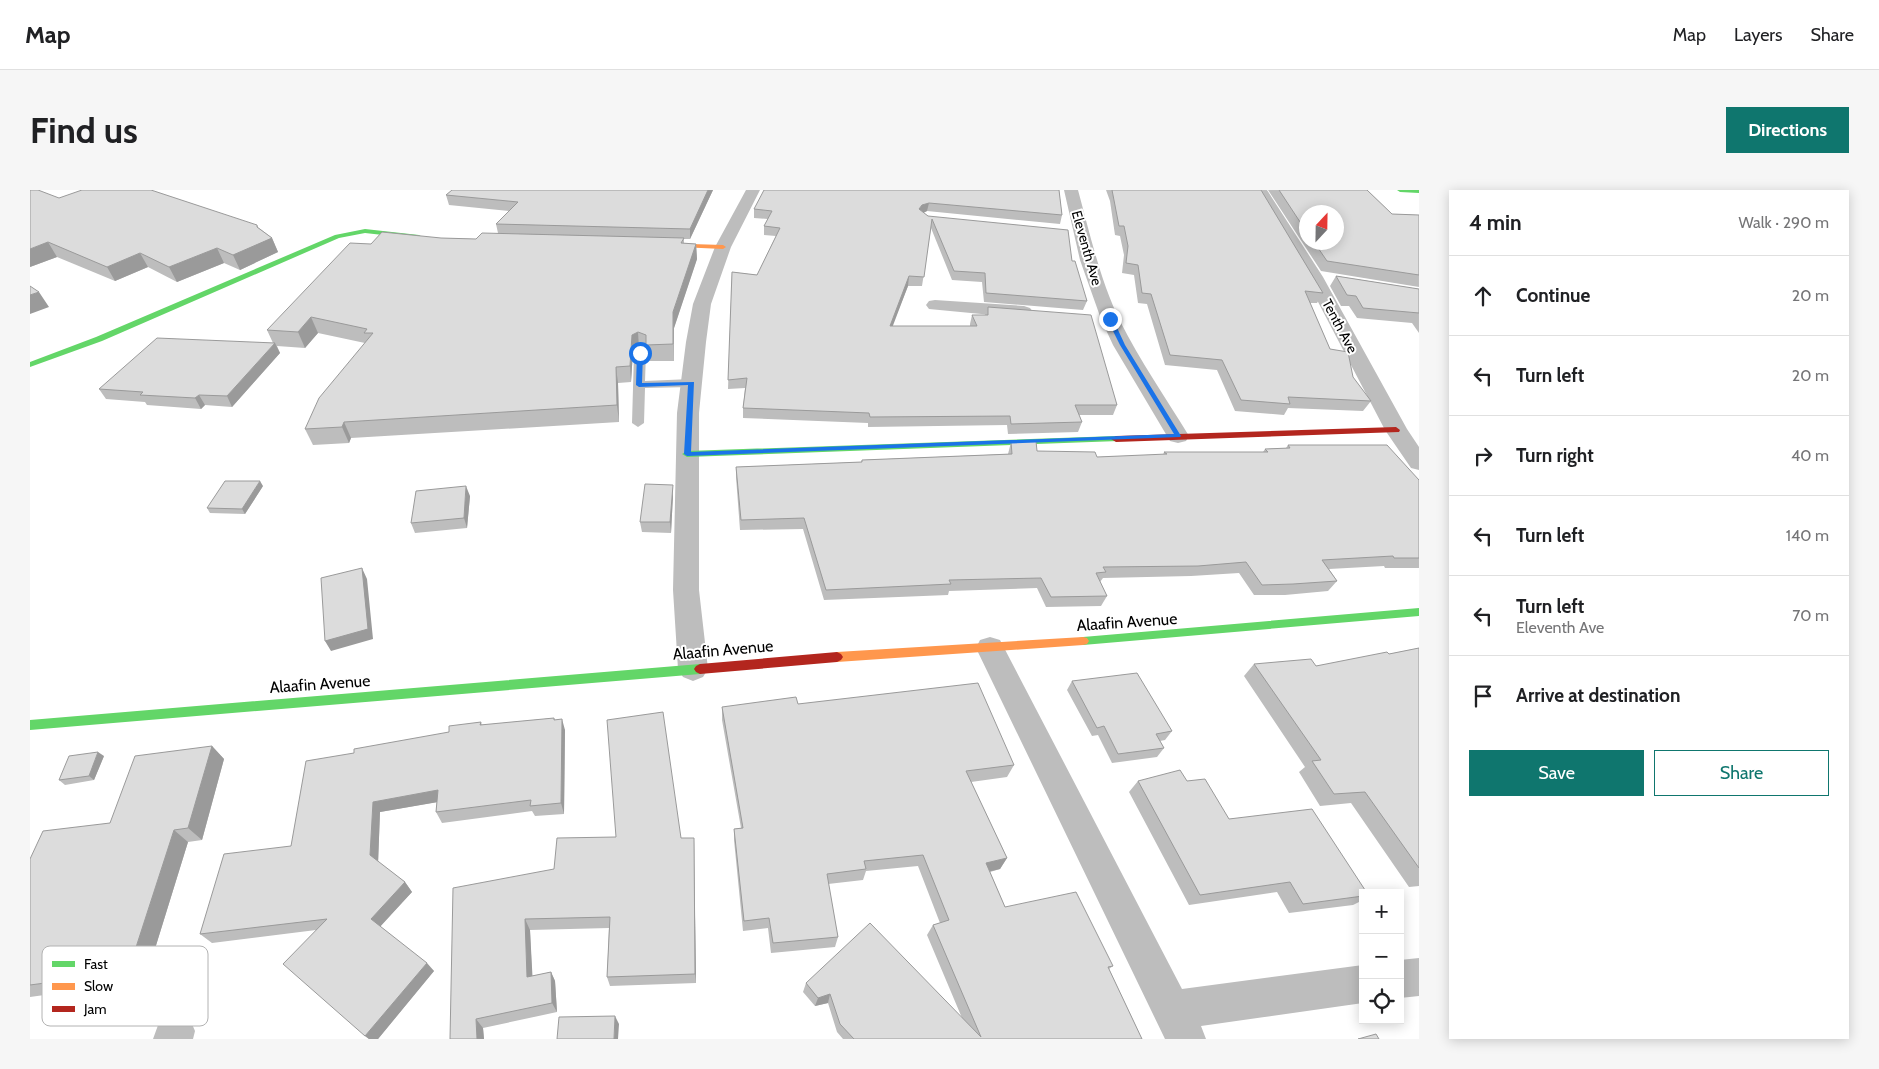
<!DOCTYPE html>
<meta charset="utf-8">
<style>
body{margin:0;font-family:Cabin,sans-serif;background:#f6f6f6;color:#202124}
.controls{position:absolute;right:15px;bottom:15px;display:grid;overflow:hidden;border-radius:0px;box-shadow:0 2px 12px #0003}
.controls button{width:45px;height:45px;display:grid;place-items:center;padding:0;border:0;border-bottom:1px solid #e0e0e0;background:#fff;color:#202124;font:25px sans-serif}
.compass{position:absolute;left:1269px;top:15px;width:45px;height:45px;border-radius:50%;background:#fff;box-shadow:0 2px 12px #0003;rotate:22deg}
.stop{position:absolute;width:15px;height:15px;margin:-11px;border:4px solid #1a73e8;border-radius:50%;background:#fff}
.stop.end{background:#1a73e8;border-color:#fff;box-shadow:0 1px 5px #0008}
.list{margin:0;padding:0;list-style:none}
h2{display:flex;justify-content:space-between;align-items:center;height:65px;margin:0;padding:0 20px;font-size:21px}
h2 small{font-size:16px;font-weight:400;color:#757577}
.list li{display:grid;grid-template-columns:32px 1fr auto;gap:15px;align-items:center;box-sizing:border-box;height:80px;padding:0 20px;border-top:1px solid #e0e0e0}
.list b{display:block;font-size:19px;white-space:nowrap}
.list p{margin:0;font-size:16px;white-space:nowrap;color:#757577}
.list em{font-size:16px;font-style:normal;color:#757577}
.actions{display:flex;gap:10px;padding:15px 20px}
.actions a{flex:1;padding:11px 0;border:1px solid #0f766e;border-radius:0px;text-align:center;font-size:18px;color:#0f766e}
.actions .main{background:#0f766e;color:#fff}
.icon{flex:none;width:28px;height:28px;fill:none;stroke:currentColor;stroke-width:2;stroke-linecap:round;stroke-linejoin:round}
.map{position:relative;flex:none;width:1389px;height:849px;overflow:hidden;border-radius:0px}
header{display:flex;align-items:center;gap:30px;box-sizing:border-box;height:70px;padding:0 25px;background:#fff;border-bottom:1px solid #e0e0e0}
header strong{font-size:24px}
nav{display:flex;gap:28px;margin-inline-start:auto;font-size:18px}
.intro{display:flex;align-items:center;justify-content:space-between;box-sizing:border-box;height:120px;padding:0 30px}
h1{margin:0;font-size:35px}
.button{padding:12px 22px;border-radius:0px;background:#0f766e;color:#fff;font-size:18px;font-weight:700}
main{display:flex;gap:30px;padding:0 30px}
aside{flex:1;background:#fff;border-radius:0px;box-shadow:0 2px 12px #0003}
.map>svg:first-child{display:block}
</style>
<header>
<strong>Map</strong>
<nav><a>Map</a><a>Layers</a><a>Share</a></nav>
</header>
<div class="intro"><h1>Find us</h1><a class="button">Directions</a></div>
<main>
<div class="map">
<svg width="1389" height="849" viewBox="0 0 1389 849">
<rect width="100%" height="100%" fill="#fff"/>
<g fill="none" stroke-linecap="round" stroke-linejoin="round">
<!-- lane -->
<path fill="#bdbdbd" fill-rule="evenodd" d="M 610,160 L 616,163 L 615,191 L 661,189 L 667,193 L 661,197 L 615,198 L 614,233 L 608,237 L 602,233 L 604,163 Z"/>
<!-- street -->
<path fill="#bdbdbd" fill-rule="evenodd" d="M 716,0 L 730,0 L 701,57 L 681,114 L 676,152 L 669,223 L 669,400 L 678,479 L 673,487 L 663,491 L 653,487 L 648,479 L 643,400 L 647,223 L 656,152 L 663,114 L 685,57 Z
M 1034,0 L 1048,0 C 1060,44 1070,90 1090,131 C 1110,171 1136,208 1159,246 L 1156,251 L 1148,253 L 1140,251 L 1083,155 L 1071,129 L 1050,70 Z
M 1223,0 L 1237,0 L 1293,87 L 1377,239 L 1389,257 L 1389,280 L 1381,278 L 1355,240 L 1275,87 Z
M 905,110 L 994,116 L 1000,118 L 1003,122 L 1000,126 L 994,128 L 899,119 L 896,115 L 899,111 Z
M 960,447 L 970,450 L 1152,799 L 1333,775 L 1333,813 L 1171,836 L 1176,849 L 1135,849 L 946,458 L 950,450 Z
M 1389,768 L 1389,806 L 1370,808 L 1370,770 Z
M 145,821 L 159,827 L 165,841 L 163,849 L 123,849 L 131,827 Z"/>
<!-- fast -->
<path fill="#63d668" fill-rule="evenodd" d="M 1367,0 L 1389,0 L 1389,3 L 1370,2 Z
M 335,39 L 389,45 L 392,47 L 389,49 L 335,43 L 309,48 L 72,151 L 0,177 L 0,172 L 66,147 L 305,45 Z
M 1086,246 L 1091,249 L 1089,251 L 657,267 L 652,264 L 657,261 Z
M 1389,418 L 1389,426 L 1053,455 L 1049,454 L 1047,451 L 1049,448 L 1053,447 Z
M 670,474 L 674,476 L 676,479 L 674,482 L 670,484 L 0,540 L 0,530 Z"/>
<!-- slow -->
<path fill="#ff974d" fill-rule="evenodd" d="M 629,53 L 693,55 L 696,57 L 693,59 L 627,56 L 627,54 Z
M 1053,447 L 1057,448 L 1059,451 L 1057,454 L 1053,455 L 807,472 L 803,470 L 801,467 L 803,464 L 807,462 Z"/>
<!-- jam -->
<path fill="#b3261e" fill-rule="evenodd" d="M 1366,237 L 1370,240 L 1369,242 L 1086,252 L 1081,249 L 1086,246 Z
M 807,462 L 811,464 L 813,467 L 811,470 L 807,472 L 670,484 L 666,482 L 664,479 L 666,476 L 670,474 Z"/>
</g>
<!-- wall -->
<path fill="#bdbdbd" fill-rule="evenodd" d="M 422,0 L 683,0 L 660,49 L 654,49 L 654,53 L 666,54 L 667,69 L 644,138 L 644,171 L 618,171 L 617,161 L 609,158 L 603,161 L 601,192 L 588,193 L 589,232 L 321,248 L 319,253 L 283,255 L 275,239 L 335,153 L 288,143 L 275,158 L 247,156 L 250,163 L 202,217 L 175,215 L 171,219 L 117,215 L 115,212 L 76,209 L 69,199 L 243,153 L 237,140 L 341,54 L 411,48 L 446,49 L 468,43 L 466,34 L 479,21 L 419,15 L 416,5 Z
M 1029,0 L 1032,25 L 1030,34 L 897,21 L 893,23 L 898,26 L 1042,71 L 1057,111 L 1053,120 L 954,112 L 952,92 L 922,90 L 901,38 L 892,96 L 878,96 L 862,136 L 940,136 L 940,134 L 942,125 L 955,125 L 958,117 L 1087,215 L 1083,225 L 1049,225 L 1052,232 L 1048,242 L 978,244 L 977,235 L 838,237 L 838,233 L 713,228 L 713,218 L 715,198 L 698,199 L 702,82 L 727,85 L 746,46 L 734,45 L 734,36 L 738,29 L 724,28 L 724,19 Z
M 1076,0 L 1231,0 L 1293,103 L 1287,113 L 1280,113 L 1300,159 L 1341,211 L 1333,221 L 1258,218 L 1254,225 L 1205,221 L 1187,180 L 1135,175 L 1117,114 L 1108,113 L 1104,85 L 1092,83 L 1094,65 L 1090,46 L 1085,45 L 1080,11 Z
M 1238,0 L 1337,0 L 1362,24 L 1389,25 L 1389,97 L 1291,81 ZM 1276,22 L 1306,52 L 1276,52 Z
M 29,8 L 229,38 L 242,48 L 248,62 L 210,80 L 194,73 L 147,92 L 118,77 L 85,91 L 27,67 L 0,77 Z
M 1306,86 L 1389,99 L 1389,143 L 1382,133 L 1327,128 L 1319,116 L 1311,116 L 1300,96 Z
M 981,252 L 1007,261 L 1067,267 L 1133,265 L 1134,262 L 1233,262 L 1235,259 L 1256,258 L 1258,255 L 1389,290 L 1389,378 L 1355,378 L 1354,376 L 1299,379 L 1307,391 L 1298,401 L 1255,405 L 1224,405 L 1209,383 L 1161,386 L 1073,388 L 1070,392 L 1077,406 L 1071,416 L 1016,417 L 1007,398 L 919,401 L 918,405 L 794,410 L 773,339 L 710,340 L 706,287 L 706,277 L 831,272 L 832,270 L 978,264 Z
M 233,296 L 215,324 L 180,323 L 177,318 Z
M 643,305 L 641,343 L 612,342 L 610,332 Z
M 440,306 L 437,338 L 385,343 L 381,333 Z
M 1389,458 L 1389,696 L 1379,697 L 1321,613 L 1290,616 L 1269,582 L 1275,577 L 1214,486 L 1224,474 L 1286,476 L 1359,464 Z
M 1042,491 L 1142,541 L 1135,550 L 1130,551 L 1134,558 L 1127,567 L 1082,573 L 1068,545 L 1062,546 L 1037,500 Z
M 768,514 L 984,575 L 977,587 L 941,592 L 977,668 L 970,679 L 960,682 L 975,717 L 1083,776 L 1079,779 L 1112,849 L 813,849 L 807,842 L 798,813 L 785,816 L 773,802 L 776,793 L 932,828 L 897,745 L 903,735 L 910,733 L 888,676 L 836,681 L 833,690 L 798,694 L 808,747 L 805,757 L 741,763 L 738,738 L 713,741 L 704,650 L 704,639 L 711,638 L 692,530 L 692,517 Z
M 524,528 L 525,530 L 535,540 L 534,624 L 505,626 L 502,621 L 412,633 L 406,622 L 407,612 L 350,622 L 348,672 L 375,692 L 382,702 L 350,736 L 404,781 L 348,849 L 339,849 L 335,846 L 286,740 L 182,753 L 170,744 L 261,656 L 419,542 L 451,532 L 452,535 Z
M 182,556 L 194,569 L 172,650 L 158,652 L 115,791 L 0,807 L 0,669 L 80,633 Z
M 74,566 L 64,590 L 35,595 L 29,590 Z
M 1108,591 L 1157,591 L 1199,629 L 1333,703 L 1333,710 L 1323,715 L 1259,723 L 1247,702 L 1159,715 L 1099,602 Z
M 651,648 L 664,648 L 666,793 L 580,796 L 577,787 L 579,738 L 500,740 L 502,786 L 521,782 L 525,791 L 527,822 L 453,838 L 454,849 L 420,849 L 524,679 Z"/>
<!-- shaded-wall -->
<path fill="#9a9a9a" d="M 678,0 L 683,0 L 660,49 L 660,39 Z
M 899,13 L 897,21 L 891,24 L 889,19 L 892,15 Z
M 227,35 L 233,49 L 242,48 L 248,62 L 210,80 L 203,65 L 227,37 Z
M 18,52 L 27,67 L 0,77 L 0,59 Z
M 666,54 L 667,69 L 644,138 L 644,171 L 643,122 Z
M 187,58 L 194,73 L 147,92 L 139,77 Z
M 110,63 L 118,77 L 85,91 L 77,77 Z
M 879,86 L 878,96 L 859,146 L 860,136 Z
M 9,102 L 19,117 L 0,124 L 0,105 Z
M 281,127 L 288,143 L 275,158 L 268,142 Z
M 608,142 L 609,158 L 603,161 L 601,192 L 600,176 L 602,145 Z
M 245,153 L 250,163 L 202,217 L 197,206 Z
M 586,177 L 588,193 L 589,232 L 587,215 Z
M 169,205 L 175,215 L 171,219 L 165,208 Z
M 314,232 L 321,248 L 319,253 L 312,237 Z
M 230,291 L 233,296 L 215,324 L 212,319 Z
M 643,295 L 643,305 L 641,343 L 640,332 Z
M 436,296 L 440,306 L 437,338 L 434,328 Z
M 332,378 L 337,389 L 343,449 L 301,461 L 295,451 Z
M 532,529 L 535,540 L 534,624 L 531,613 Z
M 182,556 L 194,569 L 172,650 L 158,638 Z
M 68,562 L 74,566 L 64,590 L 59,586 Z
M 408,600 L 414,611 L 350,622 L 348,675 L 340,665 L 343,612 Z
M 144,640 L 158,652 L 115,791 L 98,782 Z
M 664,648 L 664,660 L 666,793 L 665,784 Z
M 977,668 L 970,679 L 949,684 L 956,673 Z
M 375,692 L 382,702 L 349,738 L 341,729 Z
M 495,729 L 500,740 L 503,796 L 497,787 Z
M 397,773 L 404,781 L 348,849 L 339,849 L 335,846 Z
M 521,782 L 525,791 L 527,822 L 522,813 Z
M 800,804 L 798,813 L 785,816 L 788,808 Z
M 585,826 L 589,834 L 588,849 L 584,849 Z
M 446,829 L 453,838 L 454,849 L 447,849 Z"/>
<!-- building -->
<path fill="#dcdcdc" stroke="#9a9a9a" d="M 0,0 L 8,0 L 29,8 L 52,0 L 121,0 L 227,35 L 227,37 L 242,48 L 203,65 L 187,58 L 139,77 L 110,63 L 77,77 L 18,52 L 0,59 Z
M 422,0 L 678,0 L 660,39 L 466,34 L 488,12 L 416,5 Z
M 734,0 L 1029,0 L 1032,25 L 899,13 L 892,15 L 889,19 L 898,26 L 1038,40 L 1042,71 L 1045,71 L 1057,111 L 956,103 L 955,83 L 924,81 L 902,29 L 894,87 L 879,86 L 860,136 L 947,136 L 942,125 L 958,125 L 958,117 L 1061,125 L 1087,215 L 1045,215 L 1052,232 L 981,234 L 980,226 L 840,227 L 839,223 L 713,218 L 717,188 L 698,190 L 702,82 L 727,85 L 750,38 L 734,36 L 742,21 L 724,19 Z
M 1082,0 L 1231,0 L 1293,103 L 1275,101 L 1300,159 L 1318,162 L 1323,187 L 1341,211 L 1258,207 L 1260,214 L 1211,210 L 1192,170 L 1140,165 L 1121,104 L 1112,103 L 1108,75 L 1096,73 L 1098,56 L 1094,36 L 1089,36 Z
M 1249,0 L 1337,0 L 1362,24 L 1389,25 L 1389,85 L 1297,71 L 1284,52 L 1306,52 L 1306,22 L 1276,22 L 1276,41 Z
M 352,42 L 411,48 L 446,49 L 452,43 L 654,48 L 651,53 L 666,54 L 643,122 L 643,154 L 616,155 L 616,145 L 608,142 L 602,145 L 600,176 L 586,177 L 587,215 L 314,232 L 312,237 L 275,239 L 289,208 L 343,143 L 334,143 L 337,139 L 281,127 L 268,142 L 237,140 L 320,53 L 341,54 Z
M 1306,86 L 1389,99 L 1389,123 L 1333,118 L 1326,106 L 1317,105 Z
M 0,96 L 9,102 L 0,105 Z
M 127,148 L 245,153 L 197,206 L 169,205 L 165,208 L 110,205 L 113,202 L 69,199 Z
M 1006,251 L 1007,261 L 1065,262 L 1067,267 L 1137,264 L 1134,262 L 1238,262 L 1235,259 L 1260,258 L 1258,255 L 1357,255 L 1389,290 L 1389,368 L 1364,368 L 1363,366 L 1292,370 L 1307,391 L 1263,394 L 1232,395 L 1216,372 L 1168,376 L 1073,377 L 1076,382 L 1066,383 L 1077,406 L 1021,407 L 1011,388 L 919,390 L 921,394 L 796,400 L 774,328 L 711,330 L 706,277 L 832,272 L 832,270 L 982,264 L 981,252 Z
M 195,291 L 230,291 L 212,319 L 177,318 Z
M 615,294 L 643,295 L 640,332 L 610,332 Z
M 436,296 L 434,328 L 381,333 L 386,301 Z
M 332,378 L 338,439 L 295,451 L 291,388 Z
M 1389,458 L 1389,678 L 1335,602 L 1304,604 L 1282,571 L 1291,570 L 1224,474 L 1281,469 L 1286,476 L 1357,462 L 1359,464 Z
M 1107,483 L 1142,541 L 1126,544 L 1134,558 L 1088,564 L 1074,536 L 1067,538 L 1042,491 Z
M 948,493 L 984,575 L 936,581 L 977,668 L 956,673 L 975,717 L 1046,702 L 1083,776 L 1078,777 L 1112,849 L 824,849 L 810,834 L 800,804 L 788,808 L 776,793 L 840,733 L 951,847 L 903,735 L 919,730 L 893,665 L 834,671 L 836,679 L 797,684 L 808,747 L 743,753 L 739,728 L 714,731 L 704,639 L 713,638 L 692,517 L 766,507 L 768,514 Z
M 633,522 L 651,648 L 664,648 L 665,784 L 577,787 L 580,727 L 495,729 L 497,787 L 521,782 L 522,813 L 446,829 L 447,849 L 420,849 L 423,698 L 524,679 L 527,648 L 586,647 L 577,530 Z
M 524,528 L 524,530 L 532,529 L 531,613 L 500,616 L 501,610 L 406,622 L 408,600 L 343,612 L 340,665 L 375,692 L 341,729 L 397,773 L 335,846 L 253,774 L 297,729 L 170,744 L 194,664 L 261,656 L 276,571 L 324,563 L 324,559 L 419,542 L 419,536 L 451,532 L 450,535 Z
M 182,556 L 158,638 L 144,640 L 98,782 L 0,795 L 0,669 L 13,641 L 80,633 L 105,566 Z
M 68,562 L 59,586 L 29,590 L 39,566 Z
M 1150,580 L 1157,591 L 1175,589 L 1199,629 L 1282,619 L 1337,703 L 1333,703 L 1333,706 L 1273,714 L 1260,692 L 1170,705 L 1108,591 Z
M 585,826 L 584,849 L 527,849 L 529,827 Z
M 1346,844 L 1349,849 L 1328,849 Z"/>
<!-- route -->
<path fill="#1a73e8" d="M 1080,127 L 1083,129 L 1095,155 L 1151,246 L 1150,247 L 657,266 L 654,264 L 658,195 L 609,197 L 606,195 L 607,163 L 610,162 L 613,163 L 612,193 L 664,192 L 661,262 L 1144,244 L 1090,155 L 1077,129 Z"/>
<g text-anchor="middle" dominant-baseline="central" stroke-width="4" stroke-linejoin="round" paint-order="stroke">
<!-- far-street labels -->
<g font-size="14" fill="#000" stroke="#fff">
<text transform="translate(1057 58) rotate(74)">Eleventh Ave</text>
<text transform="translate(1310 136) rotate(62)">Tenth Ave</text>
</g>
<!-- street labels -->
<g font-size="16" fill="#000" stroke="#fff">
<text transform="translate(1097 432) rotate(-4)">Alaafin Avenue</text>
<text transform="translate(693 460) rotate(-5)">Alaafin Avenue</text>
<text transform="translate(290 494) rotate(-4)">Alaafin Avenue</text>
</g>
</g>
<!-- legend -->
<rect x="12" y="756" width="166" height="80" rx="8" fill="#fff" stroke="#b2b2b2" stroke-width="1"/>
<rect x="22" y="771" width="23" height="6" fill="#63d668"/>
<rect x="22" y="793" width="23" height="7" fill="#ff974d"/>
<rect x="22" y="816" width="23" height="6" fill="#b3261e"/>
<g font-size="14" fill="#000">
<text x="54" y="779">Fast</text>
<text x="54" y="801">Slow</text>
<text x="54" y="824">Jam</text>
</g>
</svg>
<div class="controls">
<button>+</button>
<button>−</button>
<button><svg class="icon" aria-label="locate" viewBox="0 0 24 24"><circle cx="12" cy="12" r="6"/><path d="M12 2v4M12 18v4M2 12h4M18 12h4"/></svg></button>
</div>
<svg class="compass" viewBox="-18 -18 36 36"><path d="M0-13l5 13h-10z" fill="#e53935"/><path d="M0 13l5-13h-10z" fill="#757577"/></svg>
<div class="stop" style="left:610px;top:163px"></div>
<div class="stop end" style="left:1080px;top:129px"></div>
</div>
<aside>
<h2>4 min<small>Walk · 290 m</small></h2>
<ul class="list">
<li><svg class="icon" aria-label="ahead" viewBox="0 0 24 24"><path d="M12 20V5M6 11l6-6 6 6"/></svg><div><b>Continue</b></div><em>20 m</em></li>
<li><svg class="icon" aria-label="left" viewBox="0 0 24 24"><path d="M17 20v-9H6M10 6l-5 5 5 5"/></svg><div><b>Turn left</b></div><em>20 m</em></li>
<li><svg class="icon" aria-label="right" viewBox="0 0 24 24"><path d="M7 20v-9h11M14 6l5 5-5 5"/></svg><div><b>Turn right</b></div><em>40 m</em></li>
<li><svg class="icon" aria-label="left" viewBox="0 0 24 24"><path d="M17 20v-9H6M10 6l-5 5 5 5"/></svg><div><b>Turn left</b></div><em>140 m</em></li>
<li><svg class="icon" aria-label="left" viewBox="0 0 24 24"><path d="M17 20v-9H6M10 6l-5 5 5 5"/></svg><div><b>Turn left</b><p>Eleventh Ave</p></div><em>70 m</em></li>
<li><svg class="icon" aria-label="arrive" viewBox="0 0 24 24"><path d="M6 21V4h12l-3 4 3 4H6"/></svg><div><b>Arrive at destination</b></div></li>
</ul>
<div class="actions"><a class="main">Save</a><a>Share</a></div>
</aside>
</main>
